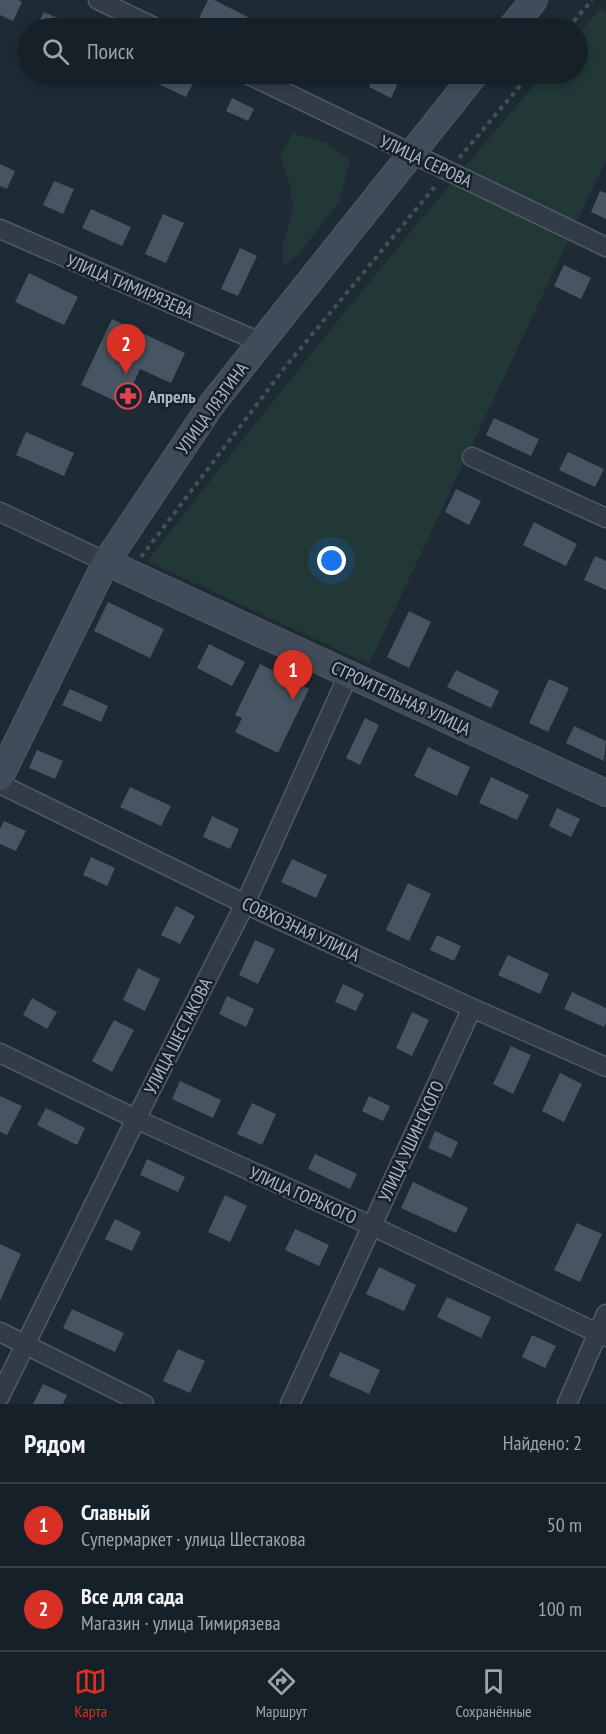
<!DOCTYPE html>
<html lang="ru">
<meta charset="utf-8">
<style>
body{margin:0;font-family:"PT Sans Narrow",sans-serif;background:#232d34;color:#f1f3f6}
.you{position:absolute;left:332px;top:561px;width:21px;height:21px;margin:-15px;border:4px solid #fff;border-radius:50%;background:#1a73e8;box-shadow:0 0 0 9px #1a73e833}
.badge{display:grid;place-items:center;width:39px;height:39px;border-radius:50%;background:#d93025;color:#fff;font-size:20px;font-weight:700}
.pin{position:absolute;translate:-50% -50px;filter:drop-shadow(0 2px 3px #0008)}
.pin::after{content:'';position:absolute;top:32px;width:21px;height:18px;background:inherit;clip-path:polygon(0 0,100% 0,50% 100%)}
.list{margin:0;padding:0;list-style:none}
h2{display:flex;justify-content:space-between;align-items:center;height:78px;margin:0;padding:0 24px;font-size:26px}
h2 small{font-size:20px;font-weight:400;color:#9ea3a8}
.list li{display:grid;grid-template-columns:39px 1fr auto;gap:18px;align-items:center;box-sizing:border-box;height:84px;padding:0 24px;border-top:2px solid #353e45}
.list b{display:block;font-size:22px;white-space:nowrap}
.list p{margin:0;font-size:20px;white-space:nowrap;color:#9ea3a8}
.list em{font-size:20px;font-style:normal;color:#9ea3a8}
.icon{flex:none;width:33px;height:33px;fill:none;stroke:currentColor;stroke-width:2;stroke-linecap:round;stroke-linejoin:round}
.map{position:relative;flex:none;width:606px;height:1404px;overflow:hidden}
.search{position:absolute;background:#162028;box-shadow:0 3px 9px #0003;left:18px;right:18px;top:18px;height:66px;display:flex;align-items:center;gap:15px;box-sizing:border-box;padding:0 21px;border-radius:33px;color:#9ea3a8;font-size:22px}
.sheet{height:246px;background:#162028}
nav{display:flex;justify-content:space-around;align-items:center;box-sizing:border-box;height:84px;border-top:2px solid #353e45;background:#162028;font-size:16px;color:#9ea3a8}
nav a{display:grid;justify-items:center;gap:3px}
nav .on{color:#d93025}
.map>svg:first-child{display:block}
</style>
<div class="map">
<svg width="606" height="1404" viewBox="0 0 606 1404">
<rect width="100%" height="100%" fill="#1e2b35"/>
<!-- green -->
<path fill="#213837" d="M 600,9 L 606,12 L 606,160 L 369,664 L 147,561 C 277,396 407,232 544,74 L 578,74 L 578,35 Z
M 292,133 L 327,143 L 350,160 L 339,202 L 300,252 L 284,266 C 278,240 289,234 292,210 C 294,194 287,173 280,158 Z"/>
<!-- building -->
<path fill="#465561" d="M 0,0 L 18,0 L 22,2 L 13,21 L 0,15 Z
M 208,0 L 214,0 L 248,17 L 242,28 L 219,28 L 199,18 Z
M 44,12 L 80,28 L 36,28 Z
M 155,74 L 178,74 L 194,81 L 186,97 L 152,81 Z
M 331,74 L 357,74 L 352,83 Z
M 376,74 L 385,74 L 399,81 L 391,98 L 369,87 Z
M 232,98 L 254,109 L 248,121 L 226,111 Z
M 0,164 L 15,171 L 7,189 L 0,186 Z
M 54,181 L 74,189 L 63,214 L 43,205 Z
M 600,191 L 606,193 L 606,219 L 591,212 Z
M 91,209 L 131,227 L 122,246 L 82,228 Z
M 163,214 L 184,223 L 166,263 L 145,254 Z
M 240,248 L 257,256 L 238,296 L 221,289 Z
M 564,265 L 591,278 L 581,299 L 554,286 Z
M 29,273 L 78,297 L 64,325 L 15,302 Z
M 112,319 L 185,353 L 171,383 L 140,369 L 124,405 L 81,385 Z
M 494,418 L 539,439 L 531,456 L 486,435 Z
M 26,432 L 74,453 L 64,476 L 16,455 Z
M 568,452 L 604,469 L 595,487 L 559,470 Z
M 456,489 L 481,501 L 469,525 L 445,512 Z
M 534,522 L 577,544 L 566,566 L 523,545 Z
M 595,556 L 606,561 L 606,590 L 584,580 Z
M 108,602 L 164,629 L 150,658 L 94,631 Z
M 409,611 L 431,622 L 409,668 L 387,657 Z
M 209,644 L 245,662 L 232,686 L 197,668 Z
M 260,664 L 309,689 L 278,753 L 235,732 L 242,718 L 235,715 Z
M 456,670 L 499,691 L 491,708 L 447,687 Z
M 549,679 L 569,688 L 548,732 L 529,723 Z
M 70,689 L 108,706 L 101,722 L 62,705 Z
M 365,718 L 379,725 L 360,765 L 346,758 Z
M 574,726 L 606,741 L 604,761 L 566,743 Z
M 428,747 L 470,767 L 457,796 L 414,776 Z
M 37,750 L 63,761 L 55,779 L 29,768 Z
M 491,777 L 529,795 L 517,820 L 479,803 Z
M 130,787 L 171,806 L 161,826 L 120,807 Z
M 557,808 L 580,819 L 571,837 L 549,826 Z
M 212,816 L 239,829 L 230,849 L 203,837 Z
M 4,821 L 26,831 L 16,851 L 0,844 L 0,829 Z
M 91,857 L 115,868 L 107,886 L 83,875 Z
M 292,859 L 327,875 L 316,898 L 281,882 Z
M 408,883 L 431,894 L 409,941 L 386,930 Z
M 176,906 L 195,916 L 180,944 L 161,935 Z
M 437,935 L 461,946 L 454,961 L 430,950 Z
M 255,940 L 275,949 L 258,984 L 239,975 Z
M 508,955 L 549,974 L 540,994 L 498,975 Z
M 138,968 L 160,979 L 145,1011 L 123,1000 Z
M 343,984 L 364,994 L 356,1011 L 335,1002 Z
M 572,992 L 606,1008 L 606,1023 L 604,1027 L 564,1009 Z
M 227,996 L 254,1009 L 246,1027 L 219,1014 Z
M 32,998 L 57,1012 L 47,1029 L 23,1015 Z
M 412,1012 L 429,1020 L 412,1056 L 396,1048 Z
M 114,1020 L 134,1030 L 112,1072 L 92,1061 Z
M 511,1046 L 531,1055 L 513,1094 L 493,1084 Z
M 560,1073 L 582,1084 L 564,1122 L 542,1111 Z
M 180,1081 L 221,1100 L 213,1118 L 172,1099 Z
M 0,1096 L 22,1106 L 7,1135 L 0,1132 Z
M 369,1096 L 390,1106 L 383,1121 L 362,1111 Z
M 252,1103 L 276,1114 L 262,1145 L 237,1134 Z
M 46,1108 L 85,1128 L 77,1145 L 37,1125 Z
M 435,1131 L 458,1142 L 451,1158 L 428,1148 Z
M 315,1154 L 357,1174 L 350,1189 L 308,1169 Z
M 147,1159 L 185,1177 L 178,1192 L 140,1175 Z
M 413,1182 L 468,1208 L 456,1233 L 401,1208 Z
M 225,1195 L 247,1206 L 230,1242 L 208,1232 Z
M 115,1219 L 141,1232 L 132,1251 L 105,1239 Z
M 577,1223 L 602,1234 L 580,1282 L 554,1270 Z
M 295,1229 L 329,1245 L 319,1266 L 285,1250 Z
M 0,1244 L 21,1254 L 0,1301 Z
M 379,1267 L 416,1285 L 404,1311 L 366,1294 Z
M 447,1297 L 491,1317 L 481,1338 L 437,1317 Z
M 72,1309 L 124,1333 L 115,1352 L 63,1328 Z
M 532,1335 L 556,1346 L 545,1368 L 522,1357 Z
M 178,1349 L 205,1361 L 190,1393 L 163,1381 Z
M 340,1352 L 380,1370 L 369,1394 L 329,1376 Z
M 43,1384 L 67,1395 L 63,1404 L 33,1404 Z"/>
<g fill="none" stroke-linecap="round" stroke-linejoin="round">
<!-- street casing -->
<g stroke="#4f5a64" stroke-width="21">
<path id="street" d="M 98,0 L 156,28
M 247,74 L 606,247
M 0,229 L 260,342
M 472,457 L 606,518
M 0,512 L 106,562
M 0,784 L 245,904 L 472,1008 L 606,1067
M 0,1053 L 136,1119 L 372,1226 L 606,1337
M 0,1332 L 144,1404
M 0,1396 L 136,1119 L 245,904 L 349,673
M 290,1404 L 472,1008
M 567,1404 L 606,1314"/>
</g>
<!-- secondary casing -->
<g stroke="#4f5a64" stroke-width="28">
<path id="secondary" d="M 511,28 L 534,0
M 106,562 L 606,793
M 0,777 L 106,562 L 212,404 L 475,74"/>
</g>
<!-- path -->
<path stroke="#3e5353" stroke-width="4" stroke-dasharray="4.5 4.5" stroke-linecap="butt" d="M 568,28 L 592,0
M 459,158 L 530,74
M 141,557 L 286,366 L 437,184"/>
<!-- street -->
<use href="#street" stroke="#323c46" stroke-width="18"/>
<!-- secondary -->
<use href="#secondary" stroke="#404c59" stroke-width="26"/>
</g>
<!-- icons -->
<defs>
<g id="pharmacy-ring" transform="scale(1.35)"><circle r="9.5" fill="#18212a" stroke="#e0444e" stroke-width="1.5"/><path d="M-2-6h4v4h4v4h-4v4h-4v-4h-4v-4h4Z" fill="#e0444e"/></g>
</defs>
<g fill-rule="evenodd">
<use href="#pharmacy-ring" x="128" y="396"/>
</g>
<g text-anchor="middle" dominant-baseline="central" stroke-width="5" stroke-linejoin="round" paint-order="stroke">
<!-- street labels -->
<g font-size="18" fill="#abb7c3" stroke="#18212a">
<text transform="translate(426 161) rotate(25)">УЛИЦА СЕРОВА</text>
<text transform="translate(130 286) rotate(23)">УЛИЦА ТИМИРЯЗЕВА</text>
<text transform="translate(212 408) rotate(-54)">УЛИЦА ЛЯЗГИНА</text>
<text transform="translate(401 698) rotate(25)">СТРОИТЕЛЬНАЯ УЛИЦА</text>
<text transform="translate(301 929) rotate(25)">СОВХОЗНАЯ УЛИЦА</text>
<text transform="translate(178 1036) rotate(-63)">УЛИЦА ШЕСТАКОВА</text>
<text transform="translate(411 1141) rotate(-65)">УЛИЦА УШИНСКОГО</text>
<text transform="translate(303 1195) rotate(24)">УЛИЦА ГОРЬКОГО</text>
</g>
<!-- poi labels -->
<g font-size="18" font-weight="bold" fill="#abb7c3" stroke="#18212a" text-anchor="start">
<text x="148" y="396">Апрель</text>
</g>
</g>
</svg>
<div class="you"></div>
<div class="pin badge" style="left:293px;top:700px">1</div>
<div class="pin badge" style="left:126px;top:374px">2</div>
<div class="search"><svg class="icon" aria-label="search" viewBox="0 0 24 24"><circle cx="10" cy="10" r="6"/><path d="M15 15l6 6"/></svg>Поиск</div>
</div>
<section class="sheet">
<h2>Рядом<small>Найдено: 2</small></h2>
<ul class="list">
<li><span class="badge">1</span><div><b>Славный</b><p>Супермаркет · улица Шестакова</p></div><em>50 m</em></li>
<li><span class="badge">2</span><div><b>Все для сада</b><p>Магазин · улица Тимирязева</p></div><em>100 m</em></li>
</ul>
</section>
<nav>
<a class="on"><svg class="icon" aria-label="map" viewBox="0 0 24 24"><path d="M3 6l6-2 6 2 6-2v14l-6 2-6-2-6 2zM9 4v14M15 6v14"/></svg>Карта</a>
<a><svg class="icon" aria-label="directions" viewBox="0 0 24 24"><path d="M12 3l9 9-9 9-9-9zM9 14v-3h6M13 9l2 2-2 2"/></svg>Маршрут</a>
<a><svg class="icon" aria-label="saved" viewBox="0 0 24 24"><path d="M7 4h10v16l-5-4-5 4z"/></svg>Сохранённые</a>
</nav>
